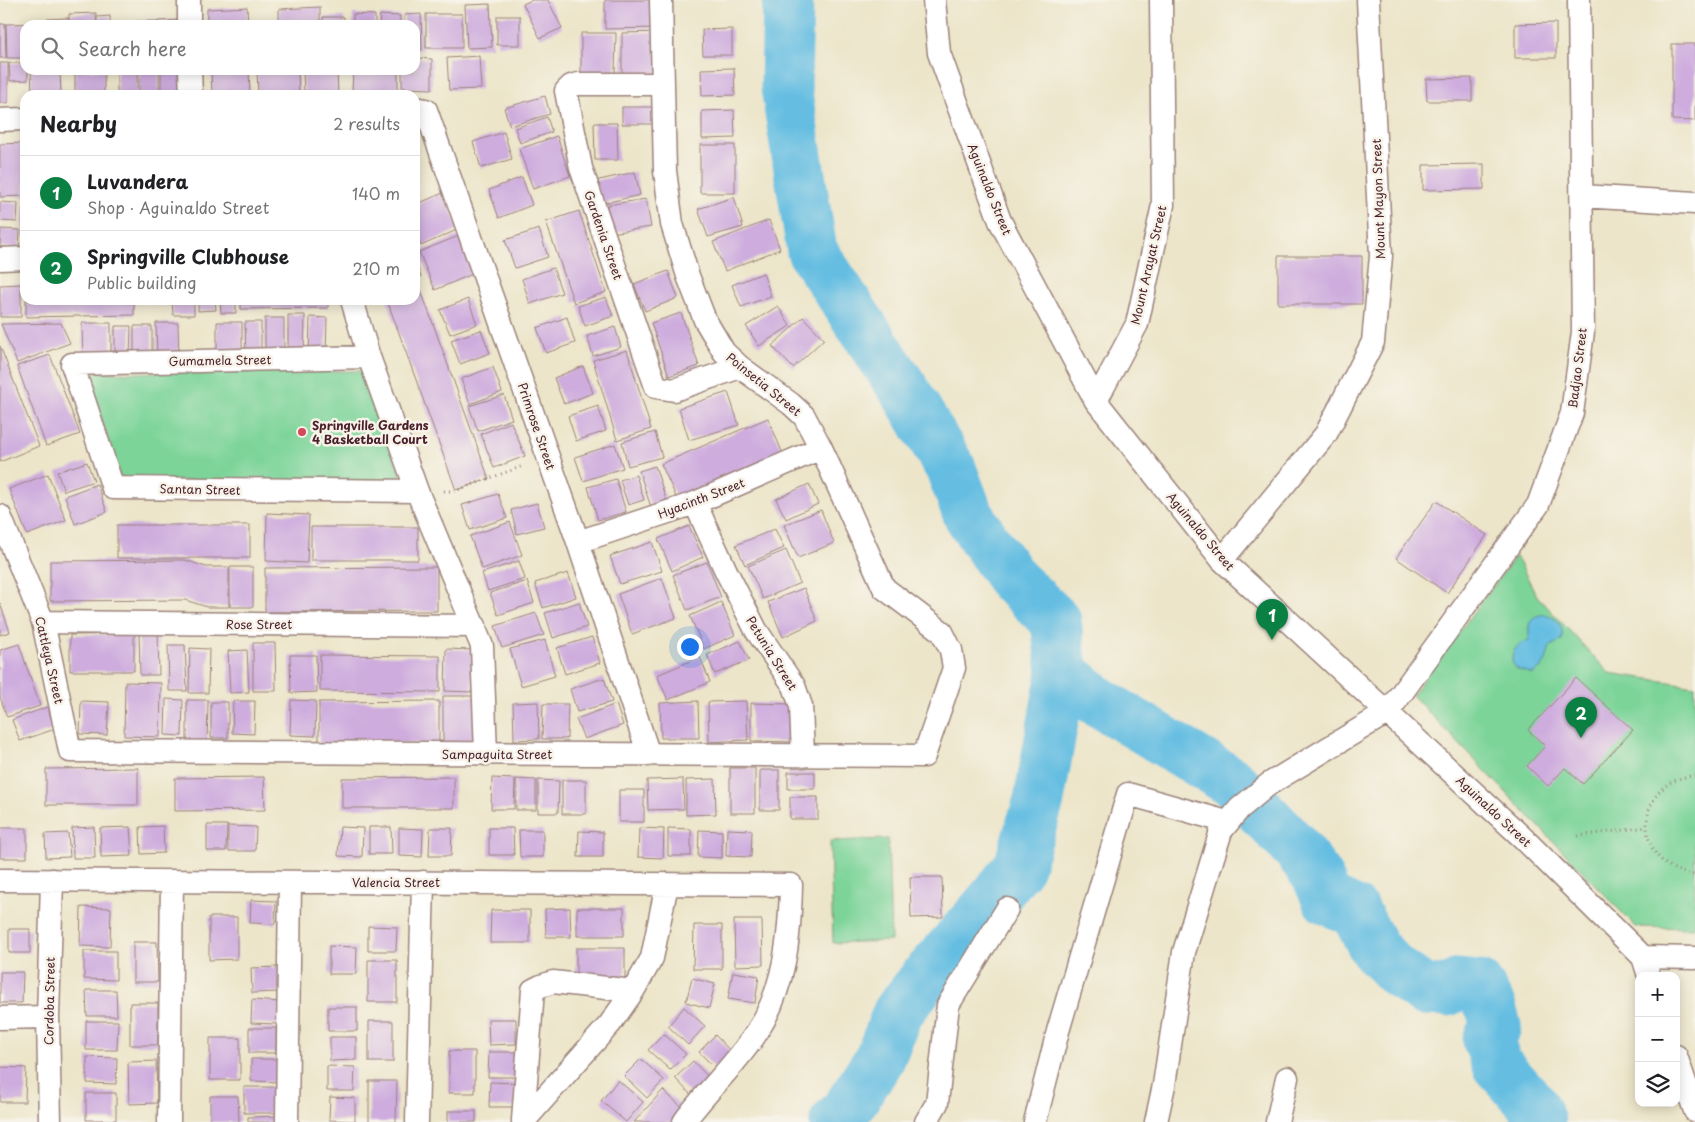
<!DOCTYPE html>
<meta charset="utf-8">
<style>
body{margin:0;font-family:"Playpen Sans",sans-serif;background:#f2f2f2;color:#202124}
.controls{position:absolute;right:15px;bottom:15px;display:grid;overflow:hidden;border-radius:10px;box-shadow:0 2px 12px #0003}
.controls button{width:45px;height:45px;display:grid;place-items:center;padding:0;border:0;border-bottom:1px solid #e0e0e0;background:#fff;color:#202124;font:25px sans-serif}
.you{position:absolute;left:689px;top:646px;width:18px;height:18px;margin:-12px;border:4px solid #fff;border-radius:50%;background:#1a73e8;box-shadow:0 0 0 8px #1a73e833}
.badge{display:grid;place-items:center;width:32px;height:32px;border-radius:50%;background:#0b8043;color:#fff;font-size:16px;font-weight:700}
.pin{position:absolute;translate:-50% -41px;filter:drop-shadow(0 1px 2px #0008)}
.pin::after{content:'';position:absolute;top:26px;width:18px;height:15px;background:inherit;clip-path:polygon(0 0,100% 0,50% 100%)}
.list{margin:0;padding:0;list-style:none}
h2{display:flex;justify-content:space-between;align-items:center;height:65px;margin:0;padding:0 20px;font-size:21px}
h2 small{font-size:16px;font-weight:400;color:#757577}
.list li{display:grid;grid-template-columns:32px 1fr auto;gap:15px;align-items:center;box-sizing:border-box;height:75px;padding:0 20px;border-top:1px solid #e0e0e0}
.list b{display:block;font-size:19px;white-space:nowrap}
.list p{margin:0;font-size:16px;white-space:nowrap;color:#757577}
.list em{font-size:16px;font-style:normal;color:#757577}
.icon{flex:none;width:28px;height:28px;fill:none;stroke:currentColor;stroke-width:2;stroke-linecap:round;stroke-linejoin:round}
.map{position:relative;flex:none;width:1695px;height:1122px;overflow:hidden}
.search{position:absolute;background:#fff;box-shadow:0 2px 12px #0003;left:20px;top:20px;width:400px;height:55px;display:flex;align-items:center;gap:12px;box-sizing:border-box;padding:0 18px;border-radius:15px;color:#757577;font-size:19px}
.panel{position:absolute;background:#fff;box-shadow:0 2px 12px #0003;left:20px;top:90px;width:400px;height:215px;border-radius:15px}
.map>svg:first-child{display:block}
</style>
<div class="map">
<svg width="1695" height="1122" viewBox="0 0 1695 1122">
<rect width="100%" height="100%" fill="#f7f3e8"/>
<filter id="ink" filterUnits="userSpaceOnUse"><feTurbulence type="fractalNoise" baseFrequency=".02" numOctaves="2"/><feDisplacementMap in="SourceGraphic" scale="10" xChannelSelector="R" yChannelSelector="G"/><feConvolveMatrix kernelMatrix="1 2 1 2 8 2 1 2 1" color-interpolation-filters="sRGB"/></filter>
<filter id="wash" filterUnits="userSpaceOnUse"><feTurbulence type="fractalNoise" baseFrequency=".0096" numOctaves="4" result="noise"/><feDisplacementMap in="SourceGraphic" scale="20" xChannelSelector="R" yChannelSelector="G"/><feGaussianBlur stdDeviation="1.12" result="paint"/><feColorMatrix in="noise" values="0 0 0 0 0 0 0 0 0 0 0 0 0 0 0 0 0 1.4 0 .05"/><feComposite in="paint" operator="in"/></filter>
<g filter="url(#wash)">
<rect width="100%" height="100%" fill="#ece5c9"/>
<!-- green -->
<path fill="#7cd499" stroke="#637a62" d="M 362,371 L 403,482 L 121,480 L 86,373 Z
M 1516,556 L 1537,596 L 1609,673 L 1695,686 L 1695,928 L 1636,927 L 1412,695 Z
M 888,839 L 891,941 L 833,943 L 830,841 Z"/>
<!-- water -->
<path fill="#65bee2" stroke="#586e86" d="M 1545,614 C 1558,619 1564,625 1562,640 L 1550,646 L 1546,661 L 1541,668 L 1533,674 L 1517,669 L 1512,662 C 1512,649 1517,644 1529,640 C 1529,625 1526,617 1545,614 Z"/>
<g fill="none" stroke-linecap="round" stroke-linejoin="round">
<!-- river -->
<path stroke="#65bee2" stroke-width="51" d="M 788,0 L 786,87 L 812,251 L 907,394 L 951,469 L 968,514 L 984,539 L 1013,580 L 1056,621 L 1062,672 L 1039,800 L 1019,866 L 996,896 L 924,979 L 898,1012 L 880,1058 L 847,1109 L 835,1122
M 1062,672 L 1096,700 L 1232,782 L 1298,850 L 1317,876 L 1327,899 L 1355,912 L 1374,948 L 1395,970 L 1424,990 L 1447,991 L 1459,984 L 1479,986 L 1491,1008 L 1496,1026 L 1488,1040 L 1497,1065 L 1533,1105 L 1540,1122"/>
</g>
<g id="blocks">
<!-- building -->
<path fill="#ceacde" d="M 532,0 L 548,0 L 562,28 L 540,38 L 523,4 Z
M 605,0 L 656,0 L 657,28 L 605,29 Z
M 490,4 L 492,47 L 467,48 L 465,5 Z
M 247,7 L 248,25 L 207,25 L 207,9 Z
M 320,7 L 320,25 L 279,25 L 279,9 Z
M 96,13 L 96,25 L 69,25 L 69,14 Z
M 353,14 L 375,15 L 375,25 L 353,25 Z
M 421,14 L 422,50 L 415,50 L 415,25 L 404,25 L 404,15 Z
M 426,14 L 462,14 L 462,48 L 426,48 Z
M 380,15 L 400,16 L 400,25 L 379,25 Z
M 110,16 L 110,23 L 135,23 L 135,25 L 97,25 L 97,17 Z
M 497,16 L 520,16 L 520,45 L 497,45 Z
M 323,17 L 344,17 L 344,25 L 323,25 Z
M 68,18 L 68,25 L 25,25 L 25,58 L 7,58 L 6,24 L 47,23 L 47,19 Z
M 181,20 L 181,25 L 158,25 L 158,21 Z
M 137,21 L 157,21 L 157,25 L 137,25 Z
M 1556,23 L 1556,58 L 1515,58 L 1515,24 Z
M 0,24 L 5,24 L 6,58 L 0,58 Z
M 732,29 L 732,55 L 703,55 L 702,30 Z
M 661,32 L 662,75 L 622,75 L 622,33 Z
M 581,33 L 616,33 L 615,73 L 581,73 Z
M 1672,44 L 1695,44 L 1695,121 L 1672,120 Z
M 479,56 L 481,89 L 449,90 L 447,58 Z
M 415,58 L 432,59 L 432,89 L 402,88 L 402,70 L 415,70 Z
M 0,63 L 8,63 L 8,103 L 0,103 Z
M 9,63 L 25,63 L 25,70 L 28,70 L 28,80 L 10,81 Z
M 734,68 L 735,95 L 702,96 L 701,69 Z
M 31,70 L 60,70 L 61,95 L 32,95 Z
M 75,70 L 104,70 L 104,95 L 75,95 Z
M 117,70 L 137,70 L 137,95 L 117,95 Z
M 139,70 L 159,70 L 159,95 L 139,95 Z
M 161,70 L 184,70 L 184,95 L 161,95 Z
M 211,70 L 249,70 L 250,95 L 212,95 Z
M 257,70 L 298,70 L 299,95 L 258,95 Z
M 303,70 L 337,70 L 338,95 L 304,95 Z
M 353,70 L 398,70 L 398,92 L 352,92 Z
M 1472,78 L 1472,101 L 1427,101 L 1426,79 Z
M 545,96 L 550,114 L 510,126 L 504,108 Z
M 622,107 L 659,107 L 659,124 L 622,124 Z
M 734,110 L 735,138 L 702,139 L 702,111 Z
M 547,117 L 552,132 L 520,143 L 515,128 Z
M 594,123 L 617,123 L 618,160 L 595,160 Z
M 504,132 L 512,159 L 481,168 L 473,142 Z
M 557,136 L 570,176 L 533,189 L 519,149 Z
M 25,143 L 25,196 L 0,197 L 0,144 Z
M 700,145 L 735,145 L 735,193 L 700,193 Z
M 1484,164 L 1484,189 L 1423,190 L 1423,165 Z
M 635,172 L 640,195 L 600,204 L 595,181 Z
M 522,177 L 532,205 L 499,218 L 489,190 Z
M 443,193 L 459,229 L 421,246 L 415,232 L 415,205 Z
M 734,197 L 743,227 L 708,237 L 698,209 Z
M 646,199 L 651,227 L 611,233 L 607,205 Z
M 0,202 L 18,203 L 17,222 L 0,221 Z
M 23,208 L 25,208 L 25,237 L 23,237 Z
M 579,211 L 606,292 L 574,303 L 546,222 Z
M 769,220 L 780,249 L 725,271 L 713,242 Z
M 1,229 L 20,230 L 19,248 L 0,247 Z
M 539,229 L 548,257 L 515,268 L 505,240 Z
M 461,235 L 477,272 L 435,290 L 419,252 Z
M 1278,256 L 1362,256 L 1362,304 L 1278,304 Z
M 415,261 L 421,277 L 415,279 Z
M 553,268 L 562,293 L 530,304 L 522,279 Z
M 668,271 L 678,298 L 645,311 L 634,284 Z
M 763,273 L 771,296 L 741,307 L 732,285 Z
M 418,282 L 489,479 L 456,490 L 387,300 L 415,300 L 415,283 Z
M 21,284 L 21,317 L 0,317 L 0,285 Z
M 606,297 L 613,316 L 585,326 L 578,306 Z
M 468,299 L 477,324 L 450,334 L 440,310 Z
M 26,300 L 134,300 L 134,315 L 26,317 Z
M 172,300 L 194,300 L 194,315 L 173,315 Z
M 198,300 L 215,300 L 216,310 L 198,311 Z
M 220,300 L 236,300 L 236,313 L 221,313 Z
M 241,300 L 328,300 L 328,308 L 241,309 Z
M 778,306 L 790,326 L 759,346 L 746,326 Z
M 681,313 L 699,366 L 669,376 L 651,323 Z
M 288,315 L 305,315 L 304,356 L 288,356 Z
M 310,317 L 327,318 L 326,353 L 309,353 Z
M 567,317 L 575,343 L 546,353 L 537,328 Z
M 803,317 L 824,339 L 793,368 L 772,346 Z
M 265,318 L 284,318 L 284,351 L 265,351 Z
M 217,322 L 242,322 L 242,354 L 217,354 Z
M 245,322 L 261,322 L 261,358 L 246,359 Z
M 61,323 L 70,343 L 17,363 L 1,324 Z
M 82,323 L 111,323 L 111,361 L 83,362 Z
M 156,323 L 178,323 L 179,357 L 157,358 Z
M 115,326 L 131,326 L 130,357 L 115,357 Z
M 134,326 L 152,326 L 152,359 L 134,359 Z
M 615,327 L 621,347 L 593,356 L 587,336 Z
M 481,330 L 490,353 L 460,364 L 451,340 Z
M 0,346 L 39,446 L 0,462 Z
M 627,350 L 651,429 L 617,440 L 593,360 Z
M 50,355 L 80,434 L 46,446 L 17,366 Z
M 583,366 L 593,393 L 564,404 L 554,378 Z
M 493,367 L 502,392 L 470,404 L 461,379 Z
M 728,392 L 739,425 L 689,440 L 679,408 Z
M 504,395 L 512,419 L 478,431 L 469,406 Z
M 598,406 L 606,431 L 576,441 L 568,416 Z
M 768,418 L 783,454 L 677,499 L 661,464 Z
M 511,422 L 525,456 L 494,468 L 481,434 Z
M 655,432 L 662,457 L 628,466 L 622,442 Z
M 615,444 L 623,468 L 583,481 L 575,457 Z
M 87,462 L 94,481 L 64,491 L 57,472 Z
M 655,466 L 667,502 L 651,507 L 639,471 Z
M 48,474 L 66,520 L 27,535 L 9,489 Z
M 636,475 L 644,500 L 628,505 L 620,480 Z
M 616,479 L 626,512 L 598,520 L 588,487 Z
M 97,484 L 107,512 L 75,524 L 65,496 Z
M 809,484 L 818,504 L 786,519 L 776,499 Z
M 498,494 L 507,518 L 470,530 L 462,505 Z
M 1436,501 L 1487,535 L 1447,593 L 1396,558 Z
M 537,503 L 544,527 L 517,534 L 511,510 Z
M 821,510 L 834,543 L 798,558 L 784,525 Z
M 267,513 L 309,515 L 307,563 L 266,561 Z
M 510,522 L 522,555 L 482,569 L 470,536 Z
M 117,525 L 250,525 L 250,558 L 117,558 Z
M 689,526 L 703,557 L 672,571 L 658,539 Z
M 311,527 L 418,527 L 418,560 L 311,560 Z
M 775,529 L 784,548 L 745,565 L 736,545 Z
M 652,542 L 662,571 L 620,584 L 610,556 Z
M 786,550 L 800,583 L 763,599 L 748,566 Z
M 185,560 L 206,567 L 229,567 L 229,607 L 207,607 L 185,600 L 50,601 L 50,561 Z
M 519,561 L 525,579 L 488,591 L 482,573 Z
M 707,562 L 721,597 L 687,610 L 673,575 Z
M 230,567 L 253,567 L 253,607 L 230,607 Z
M 437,567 L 437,611 L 265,612 L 265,568 Z
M 568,573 L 576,597 L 543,608 L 535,583 Z
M 662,578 L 676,618 L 632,634 L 618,594 Z
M 527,581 L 534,603 L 498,615 L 490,593 Z
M 804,588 L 817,621 L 783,637 L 768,602 Z
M 579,602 L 587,627 L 553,638 L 545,613 Z
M 721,602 L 735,635 L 704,649 L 690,616 Z
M 0,603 L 10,632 L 0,635 Z
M 536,613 L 544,635 L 502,648 L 495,626 Z
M 139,631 L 158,631 L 159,675 L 140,675 Z
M 134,634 L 134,671 L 70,671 L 70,635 Z
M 592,637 L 600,663 L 565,674 L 557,648 Z
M 545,640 L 555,676 L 521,686 L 510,649 Z
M 740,641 L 749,660 L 715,674 L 707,655 Z
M 253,643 L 275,643 L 276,691 L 253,691 Z
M 19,644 L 40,706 L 7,717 L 0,697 L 0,650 Z
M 168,645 L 185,645 L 187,691 L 169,691 Z
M 190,648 L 209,649 L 208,693 L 189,693 Z
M 446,649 L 473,650 L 472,692 L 445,691 Z
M 247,650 L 249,692 L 230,693 L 228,651 Z
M 290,655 L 316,655 L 317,692 L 291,693 Z
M 320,655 L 440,656 L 440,692 L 320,691 Z
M 700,657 L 710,682 L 668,700 L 657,675 Z
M 604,678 L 612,702 L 577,712 L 570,689 Z
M 1576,678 L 1633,730 L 1583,784 L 1565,768 L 1548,786 L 1527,766 L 1545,746 L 1528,730 Z
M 125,682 L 161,683 L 160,737 L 124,736 Z
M 443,696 L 476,696 L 476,746 L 443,746 Z
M 166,699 L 183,700 L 182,736 L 165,735 Z
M 187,700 L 208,700 L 207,750 L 187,750 Z
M 291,700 L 316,701 L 315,736 L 290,735 Z
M 81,701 L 109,702 L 107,735 L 80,734 Z
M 233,701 L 255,701 L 254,734 L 232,733 Z
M 439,701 L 439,743 L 319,744 L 319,702 Z
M 698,701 L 699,738 L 661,738 L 660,703 Z
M 746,701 L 748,740 L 709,742 L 708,702 Z
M 211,702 L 228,702 L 228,738 L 211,738 Z
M 538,702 L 539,739 L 514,740 L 513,703 Z
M 751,703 L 793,704 L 792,742 L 751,741 Z
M 543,704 L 568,704 L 567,739 L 542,739 Z
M 616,704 L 623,725 L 584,739 L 576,719 Z
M 47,707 L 55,729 L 20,741 L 12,720 Z
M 138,768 L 138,805 L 46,805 L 46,769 Z
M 730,768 L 755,768 L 755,813 L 730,813 Z
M 760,770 L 779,770 L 779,810 L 760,810 Z
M 788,772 L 815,772 L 815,789 L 788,789 Z
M 264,777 L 265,810 L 175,811 L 175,778 Z
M 454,777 L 454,808 L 342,808 L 342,778 Z
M 492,778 L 515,779 L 514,809 L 491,809 Z
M 516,779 L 536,780 L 536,810 L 516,810 Z
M 683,779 L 684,809 L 648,810 L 647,780 Z
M 715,779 L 716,814 L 686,815 L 686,780 Z
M 538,780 L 559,781 L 558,813 L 538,813 Z
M 562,780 L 586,780 L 586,814 L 562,814 Z
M 619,790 L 644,790 L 644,822 L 619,822 Z
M 790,797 L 818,797 L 818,819 L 790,819 Z
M 207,825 L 227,825 L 226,851 L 207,851 Z
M 163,826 L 164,853 L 141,854 L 140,827 Z
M 228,826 L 256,827 L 255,851 L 228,851 Z
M 94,827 L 95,858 L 73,858 L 72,828 Z
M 130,827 L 132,856 L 101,857 L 100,828 Z
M 340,827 L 363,828 L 362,857 L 338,856 Z
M 369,827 L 391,827 L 392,854 L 369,854 Z
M 0,828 L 27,828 L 27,858 L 0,858 Z
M 399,828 L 423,829 L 422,857 L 399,856 Z
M 430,828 L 452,828 L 451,856 L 429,856 Z
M 489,828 L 513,828 L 514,855 L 489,855 Z
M 639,828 L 664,829 L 663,858 L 638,857 Z
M 668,828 L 691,829 L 691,856 L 668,856 Z
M 727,829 L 752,830 L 751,857 L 726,856 Z
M 519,830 L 543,830 L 543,857 L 520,857 Z
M 699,830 L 722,831 L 722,858 L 698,857 Z
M 579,831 L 603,832 L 603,857 L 578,857 Z
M 68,833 L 70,857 L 46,858 L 45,834 Z
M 910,877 L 942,877 L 943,917 L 911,918 Z
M 251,900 L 276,901 L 275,924 L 250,923 Z
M 81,907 L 111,908 L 110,947 L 80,946 Z
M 570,908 L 571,937 L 546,937 L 545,909 Z
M 577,908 L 624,908 L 624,936 L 577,936 Z
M 491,910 L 530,910 L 530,943 L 490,943 Z
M 209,917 L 237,917 L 237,959 L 209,960 Z
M 734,920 L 762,920 L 763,965 L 735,966 Z
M 694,925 L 722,925 L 722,969 L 693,969 Z
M 368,926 L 397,927 L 396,951 L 368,951 Z
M 9,929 L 30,929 L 30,953 L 9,953 Z
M 133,942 L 157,942 L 158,982 L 133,982 Z
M 329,946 L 357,947 L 356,974 L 329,974 Z
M 576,948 L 625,948 L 625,979 L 576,979 Z
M 84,951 L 116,951 L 116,980 L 84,979 Z
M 368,960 L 397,960 L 397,1002 L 368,1002 Z
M 279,967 L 279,992 L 252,993 L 251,968 Z
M 0,972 L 23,972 L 22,1003 L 0,1003 Z
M 733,972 L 759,976 L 755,1003 L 728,999 Z
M 692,978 L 715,984 L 709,1008 L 686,1002 Z
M 86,990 L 116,990 L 117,1016 L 87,1016 Z
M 252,1000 L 280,1002 L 278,1024 L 251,1023 Z
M 130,1003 L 158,1003 L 158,1045 L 130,1045 Z
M 328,1007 L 357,1007 L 357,1031 L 328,1031 Z
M 684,1007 L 705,1026 L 688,1045 L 668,1026 Z
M 488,1019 L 516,1019 L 516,1044 L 489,1045 Z
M 86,1021 L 118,1021 L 117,1050 L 86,1050 Z
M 369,1021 L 393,1021 L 393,1062 L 369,1062 Z
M 249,1028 L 276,1028 L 276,1053 L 249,1053 Z
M 664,1034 L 686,1054 L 670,1070 L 648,1050 Z
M 715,1035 L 734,1055 L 718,1071 L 699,1052 Z
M 330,1037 L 356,1037 L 356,1060 L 330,1061 Z
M 210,1038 L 240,1038 L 240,1080 L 210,1080 Z
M 449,1051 L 475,1051 L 475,1093 L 449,1093 Z
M 489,1052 L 517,1052 L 517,1077 L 488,1077 Z
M 87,1057 L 117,1058 L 116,1084 L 87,1083 Z
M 251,1059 L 278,1059 L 278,1082 L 251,1081 Z
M 641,1059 L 664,1080 L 647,1098 L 624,1076 Z
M 156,1061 L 157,1103 L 129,1104 L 128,1062 Z
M 693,1061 L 711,1080 L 693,1097 L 675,1078 Z
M 327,1066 L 355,1067 L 354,1091 L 327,1091 Z
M 0,1067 L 26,1068 L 25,1102 L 0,1102 Z
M 618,1080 L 643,1102 L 626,1122 L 601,1101 Z
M 369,1081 L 397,1081 L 396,1122 L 369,1122 Z
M 490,1082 L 516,1083 L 516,1107 L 489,1107 Z
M 244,1087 L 277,1087 L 277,1113 L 244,1113 Z
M 663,1090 L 686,1111 L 676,1122 L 634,1122 Z
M 86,1093 L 116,1093 L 116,1120 L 86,1120 Z
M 210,1096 L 238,1096 L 239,1122 L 210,1122 Z
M 330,1097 L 355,1098 L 355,1121 L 329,1120 Z
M 448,1111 L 476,1111 L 476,1122 L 448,1122 Z
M 278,1116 L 278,1122 L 248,1122 L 248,1117 Z"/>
</g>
</g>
<g filter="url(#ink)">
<use href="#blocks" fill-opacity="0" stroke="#9b827a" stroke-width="1"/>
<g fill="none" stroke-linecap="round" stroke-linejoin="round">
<!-- street casing -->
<g stroke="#9b827a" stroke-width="25">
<path id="street" d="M 189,0 L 189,25
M 934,0 L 939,53 L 1000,221 L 1096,401 L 1222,560 L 1523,838 L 1643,957 L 1649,976
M 190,70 L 191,95
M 663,84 L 578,84 L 571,86 L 566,91 L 581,168 L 656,387 L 674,390 L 740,367
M 415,108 L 426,110 L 578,542 L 649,755
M 0,120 L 25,119
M 1582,196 L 1695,203
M 0,259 L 25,258
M 352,300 L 369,357 L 417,491 L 482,646 L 486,754
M 369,357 L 72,364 L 113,488 L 417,491
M 1096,401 L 1137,324 L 1163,205 L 1161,0
M 695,503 L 726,571 L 756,630 L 794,686 L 801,706 L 803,756
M 0,516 L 43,622 L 70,751 L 924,756 L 954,668 L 951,650 L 942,632 L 884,588 L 821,448 L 804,416 L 791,404 L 740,367 L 724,352 L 705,320 L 688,276 L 672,224 L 665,171 L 661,0
M 578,542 L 695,503 L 821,448
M 1222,560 L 1326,434 L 1373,342 L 1381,256 L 1368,0
M 43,622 L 475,626
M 0,880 L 791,885 C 790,936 785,988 757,1032 C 736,1065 706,1091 684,1122
M 1643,957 L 1695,958
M 0,1018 L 48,1017
M 1676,1056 L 1695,1111
M 523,1120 L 533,990 L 541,986 L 553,982 L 633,991
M 50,1122 L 48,1017 L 52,880
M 169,1122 L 172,881
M 287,1122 L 290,882
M 417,1122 L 423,882
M 523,1122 L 610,1024 L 633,991 L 652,958 L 667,884
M 926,1122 L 937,1103 L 948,1005 L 1007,909
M 1035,1122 L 1058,1031 L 1128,794 L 1227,822
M 1156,1122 L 1164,1085 L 1184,952 L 1221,831 L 1239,809 L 1269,784 L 1388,712 L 1538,505 L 1572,413 L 1583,332 L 1579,0
M 1277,1122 L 1287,1078"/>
</g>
<!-- path -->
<path stroke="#9b827a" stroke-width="3" stroke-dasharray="1 4" stroke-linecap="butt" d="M 444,491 L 455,491 L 523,466
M 1695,776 C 1636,777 1626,866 1695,875
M 1578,836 L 1647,827"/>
<!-- street -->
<use href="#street" stroke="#fff" stroke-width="22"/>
</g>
</g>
<!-- markers -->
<circle fill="#d1495b" stroke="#f7f3e8" stroke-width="2" cx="302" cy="432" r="5"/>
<g text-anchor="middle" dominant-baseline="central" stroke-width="5" stroke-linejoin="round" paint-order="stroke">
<!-- street labels -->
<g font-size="12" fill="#4a1f2b" stroke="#f7f3e8">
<text transform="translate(990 189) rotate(68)">Aguinaldo Street</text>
<text transform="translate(1378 199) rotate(-92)">Mount Mayon Street</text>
<text transform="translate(604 235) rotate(71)">Gardenia Street</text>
<text transform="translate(1148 265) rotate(-77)">Mount Arayat Street</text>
<text transform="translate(220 360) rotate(-1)">Gumamela Street</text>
<text transform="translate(1577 368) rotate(-83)">Badjao Street</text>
<text transform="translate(764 384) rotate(39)">Poinsetia Street</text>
<text transform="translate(537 426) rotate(71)">Primrose Street</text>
<text transform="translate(200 489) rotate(1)">Santan Street</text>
<text transform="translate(701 498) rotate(-21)">Hyacinth Street</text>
<text transform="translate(1201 531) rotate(50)">Aguinaldo Street</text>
<text x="259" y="624">Rose Street</text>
<text transform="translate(772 653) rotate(58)">Petunia Street</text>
<text transform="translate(50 660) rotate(77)">Cattleya Street</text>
<text x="497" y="754">Sampaguita Street</text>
<text transform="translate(1494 811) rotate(43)">Aguinaldo Street</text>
<text x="396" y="882">Valencia Street</text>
<text transform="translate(49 1001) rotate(-89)">Cordoba Street</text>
</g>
<!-- poi labels -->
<g font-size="12" font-weight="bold" fill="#4a1f2b" stroke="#f7f3e8" text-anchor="start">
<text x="312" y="425">Springville Gardens<tspan x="312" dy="14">4 Basketball Court</tspan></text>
</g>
</g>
</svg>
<div class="controls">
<button>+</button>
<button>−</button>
<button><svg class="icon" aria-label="layers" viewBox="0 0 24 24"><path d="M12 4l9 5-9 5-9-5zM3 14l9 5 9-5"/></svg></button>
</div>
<div class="you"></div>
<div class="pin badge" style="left:1272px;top:640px">1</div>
<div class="pin badge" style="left:1581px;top:738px">2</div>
<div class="search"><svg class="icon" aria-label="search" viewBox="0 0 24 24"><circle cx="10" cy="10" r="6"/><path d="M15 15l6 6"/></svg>Search here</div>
<section class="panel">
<h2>Nearby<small>2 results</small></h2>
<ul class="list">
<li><span class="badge">1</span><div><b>Luvandera</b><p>Shop · Aguinaldo Street</p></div><em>140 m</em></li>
<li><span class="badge">2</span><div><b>Springville Clubhouse</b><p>Public building</p></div><em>210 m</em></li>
</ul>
</section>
</div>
